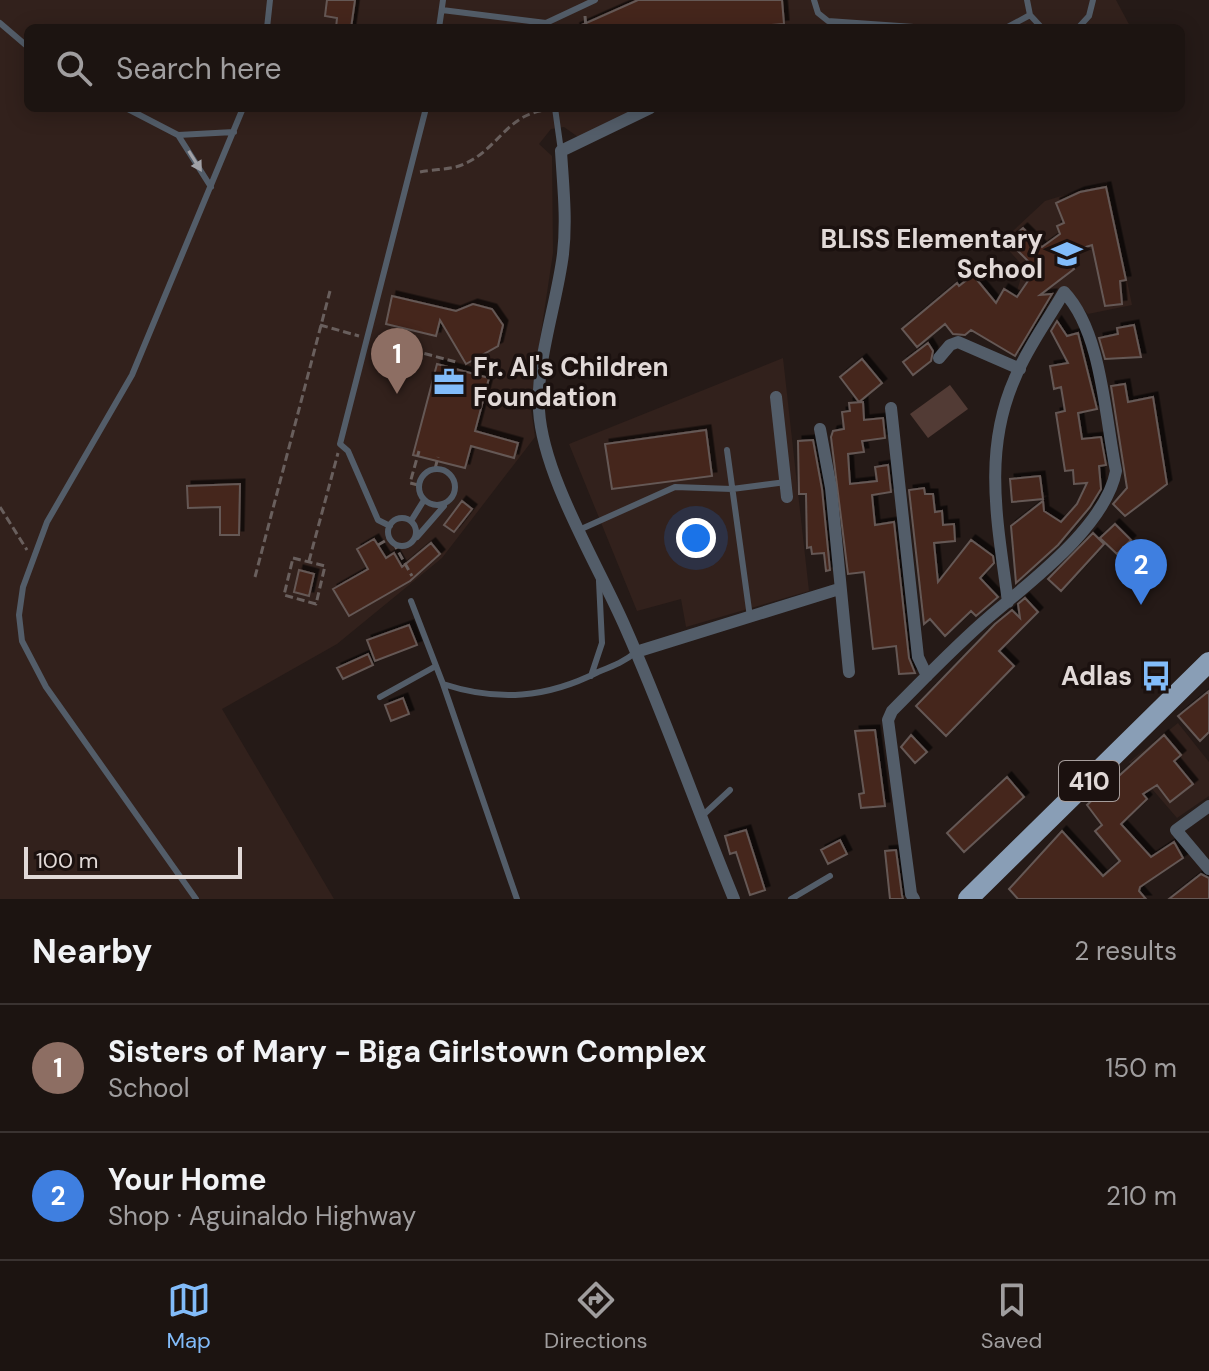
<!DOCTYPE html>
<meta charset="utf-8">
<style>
body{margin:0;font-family:"DM Sans",sans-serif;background:#251d1a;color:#f1f3f6}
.scale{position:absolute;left:24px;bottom:20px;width:218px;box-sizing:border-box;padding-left:8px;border:4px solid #e1d9d7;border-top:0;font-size:22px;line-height:28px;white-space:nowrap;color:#e1d9d7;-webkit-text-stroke:6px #1b110f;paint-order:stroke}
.you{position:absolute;left:696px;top:538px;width:28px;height:28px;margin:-20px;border:6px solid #fff;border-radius:50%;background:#1a73e8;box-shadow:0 0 0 12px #1a73e833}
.badge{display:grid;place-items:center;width:52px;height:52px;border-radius:50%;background:#82bcfa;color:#fff;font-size:26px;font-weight:700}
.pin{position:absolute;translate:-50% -66px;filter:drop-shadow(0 2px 4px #0008)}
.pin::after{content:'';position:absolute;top:42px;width:28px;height:24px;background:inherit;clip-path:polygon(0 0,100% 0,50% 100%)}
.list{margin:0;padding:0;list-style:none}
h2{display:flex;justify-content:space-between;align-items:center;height:104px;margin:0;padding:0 32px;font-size:34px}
h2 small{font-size:26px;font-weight:400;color:#a09e9f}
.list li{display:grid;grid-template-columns:52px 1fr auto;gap:24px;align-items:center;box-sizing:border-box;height:128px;padding:0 32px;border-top:2px solid #3a3331}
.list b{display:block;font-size:30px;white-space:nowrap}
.list p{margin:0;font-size:26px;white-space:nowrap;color:#a09e9f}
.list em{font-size:26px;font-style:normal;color:#a09e9f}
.icon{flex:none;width:44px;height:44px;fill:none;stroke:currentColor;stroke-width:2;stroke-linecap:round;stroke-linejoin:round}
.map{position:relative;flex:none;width:1209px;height:899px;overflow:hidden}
.search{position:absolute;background:#1c1411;box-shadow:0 4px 20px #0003;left:24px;right:24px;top:24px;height:88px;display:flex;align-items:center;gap:20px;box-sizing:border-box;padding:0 28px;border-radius:12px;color:#a09e9f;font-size:30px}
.sheet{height:360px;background:#1c1411}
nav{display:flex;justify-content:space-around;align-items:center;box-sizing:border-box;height:112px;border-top:2px solid #3a3331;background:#1c1411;font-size:22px;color:#a09e9f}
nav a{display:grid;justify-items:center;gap:4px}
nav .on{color:#82bcfa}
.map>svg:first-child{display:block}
</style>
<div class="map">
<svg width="1209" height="899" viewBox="0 0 1209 899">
<defs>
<filter id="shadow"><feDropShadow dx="4.5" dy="-4.5" stdDeviation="0" flood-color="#0009"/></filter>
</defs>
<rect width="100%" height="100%" fill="#251a17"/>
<!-- built -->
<path fill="#32211c" d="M 0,0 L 1116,0 L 1131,28 L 28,28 L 28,108 L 638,108 L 578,137 L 564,127 L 551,129 L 539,144 L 552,156 L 553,253 L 534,379 L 531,409 L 535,437 L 442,558 L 337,644 L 222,709 L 334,899 L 0,899 Z
M 1107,182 L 1132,305 L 1088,314 L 1064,289 L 1047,309 L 1017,291 L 1024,267 L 1001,242 L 1045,201 Z
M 783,358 L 809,591 L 686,627 L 681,599 L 637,611 L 569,444 Z
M 1178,723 L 1209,762 L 1209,796 L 1177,818 L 1129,762 Z"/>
<!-- green -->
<path fill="#523b35" d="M 950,385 L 968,409 L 928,438 L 910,414 Z"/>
<!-- building -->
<path fill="#45261d" stroke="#655855" stroke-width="2" filter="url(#shadow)" d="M 327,0 L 355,0 L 351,28 L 336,28 L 337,18 L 325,16 Z
M 638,0 L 782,0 L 784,24 L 734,28 L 575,28 Z
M 1106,187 L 1126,280 L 1120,281 L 1122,304 L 1105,306 L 1092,245 L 1063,254 L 1074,269 L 1040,295 L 1052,294 L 1015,356 L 971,330 L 965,335 L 953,334 L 945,324 L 917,347 L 902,329 L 957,283 L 959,286 L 973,275 L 996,303 L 1004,289 L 1017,297 L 1036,269 L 1008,241 L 1023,228 L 1042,247 L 1060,234 L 1057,226 L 1064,223 L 1056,203 L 1080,192 Z
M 392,296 L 456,311 L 473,304 L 492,309 L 503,325 L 498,346 L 466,364 L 440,320 L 436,336 L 386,324 Z
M 1057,321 L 1067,336 L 1078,333 L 1097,409 L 1078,413 L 1082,439 L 1101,437 L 1106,465 L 1099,466 L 1101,489 L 1090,507 L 1058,545 L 1016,583 L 1011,526 L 1043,501 L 1044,511 L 1061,522 L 1077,504 L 1087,483 L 1074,484 L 1073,470 L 1065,471 L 1056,413 L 1065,411 L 1061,387 L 1054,389 L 1050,366 L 1068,363 L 1051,331 Z
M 1134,325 L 1141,357 L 1105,359 L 1099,338 L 1118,334 L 1117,328 Z
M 928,343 L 933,351 L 931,361 L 913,375 L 903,362 Z
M 862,359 L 882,383 L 859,402 L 840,377 Z
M 437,364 L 489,378 L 475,431 L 518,443 L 514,458 L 471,446 L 465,468 L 413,455 Z
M 1125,384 L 1128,402 L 1153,397 L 1167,484 L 1125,516 L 1113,504 L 1127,488 L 1111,386 Z
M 863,402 L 864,420 L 883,418 L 885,438 L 862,441 L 864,452 L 848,454 L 850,484 L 877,481 L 875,467 L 888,465 L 891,492 L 872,495 L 875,525 L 894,522 L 909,658 L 915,673 L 899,674 L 896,646 L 873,649 L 864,572 L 848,574 L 831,437 L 833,431 L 844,429 L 842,412 L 850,411 L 849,403 Z
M 706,430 L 712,476 L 612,489 L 605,444 Z
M 813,440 L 822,489 L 830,570 L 826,571 L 824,553 L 812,554 L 811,547 L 807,548 L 806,494 L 799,494 L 798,441 Z
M 1040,476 L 1043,499 L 1012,502 L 1010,479 Z
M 240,484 L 239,535 L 220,535 L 220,507 L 188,508 L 187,486 Z
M 924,488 L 925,494 L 933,494 L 935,512 L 942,511 L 943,525 L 954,524 L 955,541 L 934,543 L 938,582 L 971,540 L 993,556 L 994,563 L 980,578 L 998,597 L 976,616 L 971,611 L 945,636 L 930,619 L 924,624 L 909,490 Z
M 462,501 L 472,509 L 454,532 L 444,525 Z
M 1115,524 L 1131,540 L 1117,554 L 1100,538 Z
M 1093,533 L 1104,544 L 1061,591 L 1048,579 Z
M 374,539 L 386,558 L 394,553 L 402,567 L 431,543 L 440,554 L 410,581 L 349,616 L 333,589 L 368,569 L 357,549 Z
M 299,570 L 314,574 L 309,596 L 294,592 Z
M 1025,598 L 1038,612 L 999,651 L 1014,666 L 946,736 L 916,706 L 995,624 L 1012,610 L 1020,618 L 1018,604 Z
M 409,625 L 417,645 L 375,661 L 367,640 Z
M 368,654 L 373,665 L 343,679 L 337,668 Z
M 1209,691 L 1209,732 L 1200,741 L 1178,716 Z
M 403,698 L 409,714 L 391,721 L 385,705 Z
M 875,730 L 885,806 L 861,808 L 859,794 L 864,793 L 855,731 Z
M 911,735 L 927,752 L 915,763 L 901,747 Z
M 1164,735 L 1181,755 L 1174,761 L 1193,784 L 1170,802 L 1157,785 L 1143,794 L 1147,799 L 1121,824 L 1151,857 L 1174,842 L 1183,858 L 1140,887 L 1139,891 L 1146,899 L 1018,899 L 1009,889 L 1062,831 L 1103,876 L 1120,861 L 1095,831 L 1102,825 L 1087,805 Z
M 1007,777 L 1024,797 L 964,852 L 947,833 Z
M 746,830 L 765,890 L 750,895 L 736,852 L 730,854 L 725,836 Z
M 840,840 L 847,854 L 828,864 L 821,850 Z
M 896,850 L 902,895 L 903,899 L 890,899 L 885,851 Z
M 1201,874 L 1209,878 L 1209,899 L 1169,899 Z"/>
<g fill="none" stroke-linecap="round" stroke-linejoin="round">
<!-- path -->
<path stroke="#695f5d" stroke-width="3" stroke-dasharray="8 4" stroke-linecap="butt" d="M 585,16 L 586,28
M 420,172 C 434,169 452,170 464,164 C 499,149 507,113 548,110
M 320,325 L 359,336
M 378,341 L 456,362
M 435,469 L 438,457
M 418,485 L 410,483 L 419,451
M 0,507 L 27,550
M 393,542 L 412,576
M 378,545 L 390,538
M 293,558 L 325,566 L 316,604 L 284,595 Z
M 309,561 L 338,453
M 255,577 L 330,291"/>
<!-- service -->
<path stroke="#535d69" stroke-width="6" d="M 814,0 L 818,13 L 828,21 L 928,28
M 1027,0 L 1030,15 L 1042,28
M 442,10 L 546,23 L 595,0
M 0,23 L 28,47
M 267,28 L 270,0
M 439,28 L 443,0
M 1006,28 L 1030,15
M 1078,28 L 1089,16 L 1093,0
M 126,108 L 178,135 L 234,132
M 555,108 L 561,151
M 178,135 L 211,187
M 727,450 L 750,617
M419 487a18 18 0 1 1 36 0a18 18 0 1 1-36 0Z
M388 532a14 14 0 1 1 28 0a14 14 0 1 1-28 0Z
M 411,521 L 424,500
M 390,526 L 378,520 L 348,451 L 340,444 L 426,108
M 579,530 L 675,487 L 732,489 L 786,482
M 417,537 L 444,506
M 411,601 L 443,684 L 517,899
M 591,676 L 602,643 L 599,581
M 443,684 C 498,702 547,698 598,672 C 613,666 624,662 636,652
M 380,697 L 436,666
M 701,817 L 730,790
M 196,899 L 46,687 L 22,641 L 19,615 L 23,587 L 47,522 L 132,375 L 243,108
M 791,899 L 830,876"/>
<!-- minor -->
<path stroke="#535d69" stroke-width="12" d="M 650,108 L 561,151 C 563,185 567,219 563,254 C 557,303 536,361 539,410 C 543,477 599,566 626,629 C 665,717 697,809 734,899
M 939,358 L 950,345 L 958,342 L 1020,369
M 776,397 L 787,497
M 891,408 L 918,657 L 927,676
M 820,429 L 831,488 L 849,672
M 636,652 L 839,589
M 1209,806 L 1176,830 L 1209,869
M 914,899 L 911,894 L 888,720 L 892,711 C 924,679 955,646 989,617 C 1030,582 1106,526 1116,471 C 1105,418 1102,332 1064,292 C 1048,320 1027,348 1015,378 C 982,452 998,525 1008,602"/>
<!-- primary -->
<path stroke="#899eb6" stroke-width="20" d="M 968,899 L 1209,662"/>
</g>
<!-- one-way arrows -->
<defs><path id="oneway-solid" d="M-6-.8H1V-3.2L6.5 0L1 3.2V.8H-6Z" transform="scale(2)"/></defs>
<use fill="#a1a1a6" href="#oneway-solid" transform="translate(195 161) rotate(58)"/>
<!-- icons -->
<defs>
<g id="school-bare" transform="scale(2.4)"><path d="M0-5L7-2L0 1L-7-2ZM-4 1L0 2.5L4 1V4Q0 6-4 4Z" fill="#82bcfa" stroke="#1b110f" stroke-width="2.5" paint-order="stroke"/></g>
<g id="office-bare" transform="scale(2.4)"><path d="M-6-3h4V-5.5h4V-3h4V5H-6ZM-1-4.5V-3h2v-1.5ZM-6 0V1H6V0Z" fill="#82bcfa" stroke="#1b110f" stroke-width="2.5" paint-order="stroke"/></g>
<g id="bus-bare" transform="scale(2.4)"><path d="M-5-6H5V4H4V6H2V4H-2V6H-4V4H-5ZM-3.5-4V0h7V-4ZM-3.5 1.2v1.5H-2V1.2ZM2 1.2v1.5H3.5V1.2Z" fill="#82bcfa" stroke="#1b110f" stroke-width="2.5" paint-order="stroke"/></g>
</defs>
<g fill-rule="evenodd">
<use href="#school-bare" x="1067" y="254"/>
<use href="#office-bare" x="449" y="382"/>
<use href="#bus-bare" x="1156" y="676"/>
</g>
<g text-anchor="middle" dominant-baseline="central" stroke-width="7" stroke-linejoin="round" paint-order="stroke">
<!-- shield labels -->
<rect fill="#1b110f" stroke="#a69d9b" stroke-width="2" x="1059" y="761" width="60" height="40" rx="6"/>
<g font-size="24" font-weight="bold" fill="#e1d9d7">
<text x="1089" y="781">410</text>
</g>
<!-- poi labels -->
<g font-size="26" font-weight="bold" fill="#e1d9d7" stroke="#1b110f" text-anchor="end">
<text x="1043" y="239">BLISS Elementary<tspan x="1043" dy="30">School</tspan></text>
<text x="473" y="367" text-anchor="start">Fr. Al's Children<tspan x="473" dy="30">Foundation</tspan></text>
<text x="1132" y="676">Adlas</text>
</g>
</g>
</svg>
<div class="scale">100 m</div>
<div class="you"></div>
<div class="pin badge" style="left:397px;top:394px;background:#8d6e63">1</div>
<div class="pin badge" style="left:1141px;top:605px;background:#3f7fe0">2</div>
<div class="search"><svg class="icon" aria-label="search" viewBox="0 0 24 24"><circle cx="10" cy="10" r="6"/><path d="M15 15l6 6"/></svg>Search here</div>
</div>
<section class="sheet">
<h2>Nearby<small>2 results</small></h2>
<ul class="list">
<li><span class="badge" style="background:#8d6e63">1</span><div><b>Sisters of Mary - Biga Girlstown Complex</b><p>School</p></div><em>150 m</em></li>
<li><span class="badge" style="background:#3f7fe0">2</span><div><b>Your Home</b><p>Shop · Aguinaldo Highway</p></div><em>210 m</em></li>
</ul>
</section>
<nav>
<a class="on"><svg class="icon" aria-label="map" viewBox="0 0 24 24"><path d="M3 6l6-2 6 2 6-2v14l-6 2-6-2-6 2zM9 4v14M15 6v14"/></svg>Map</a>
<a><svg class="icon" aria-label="directions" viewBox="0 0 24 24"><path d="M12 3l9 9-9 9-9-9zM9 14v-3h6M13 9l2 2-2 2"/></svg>Directions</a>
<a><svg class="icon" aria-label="saved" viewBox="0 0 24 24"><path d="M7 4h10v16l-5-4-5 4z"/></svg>Saved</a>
</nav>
